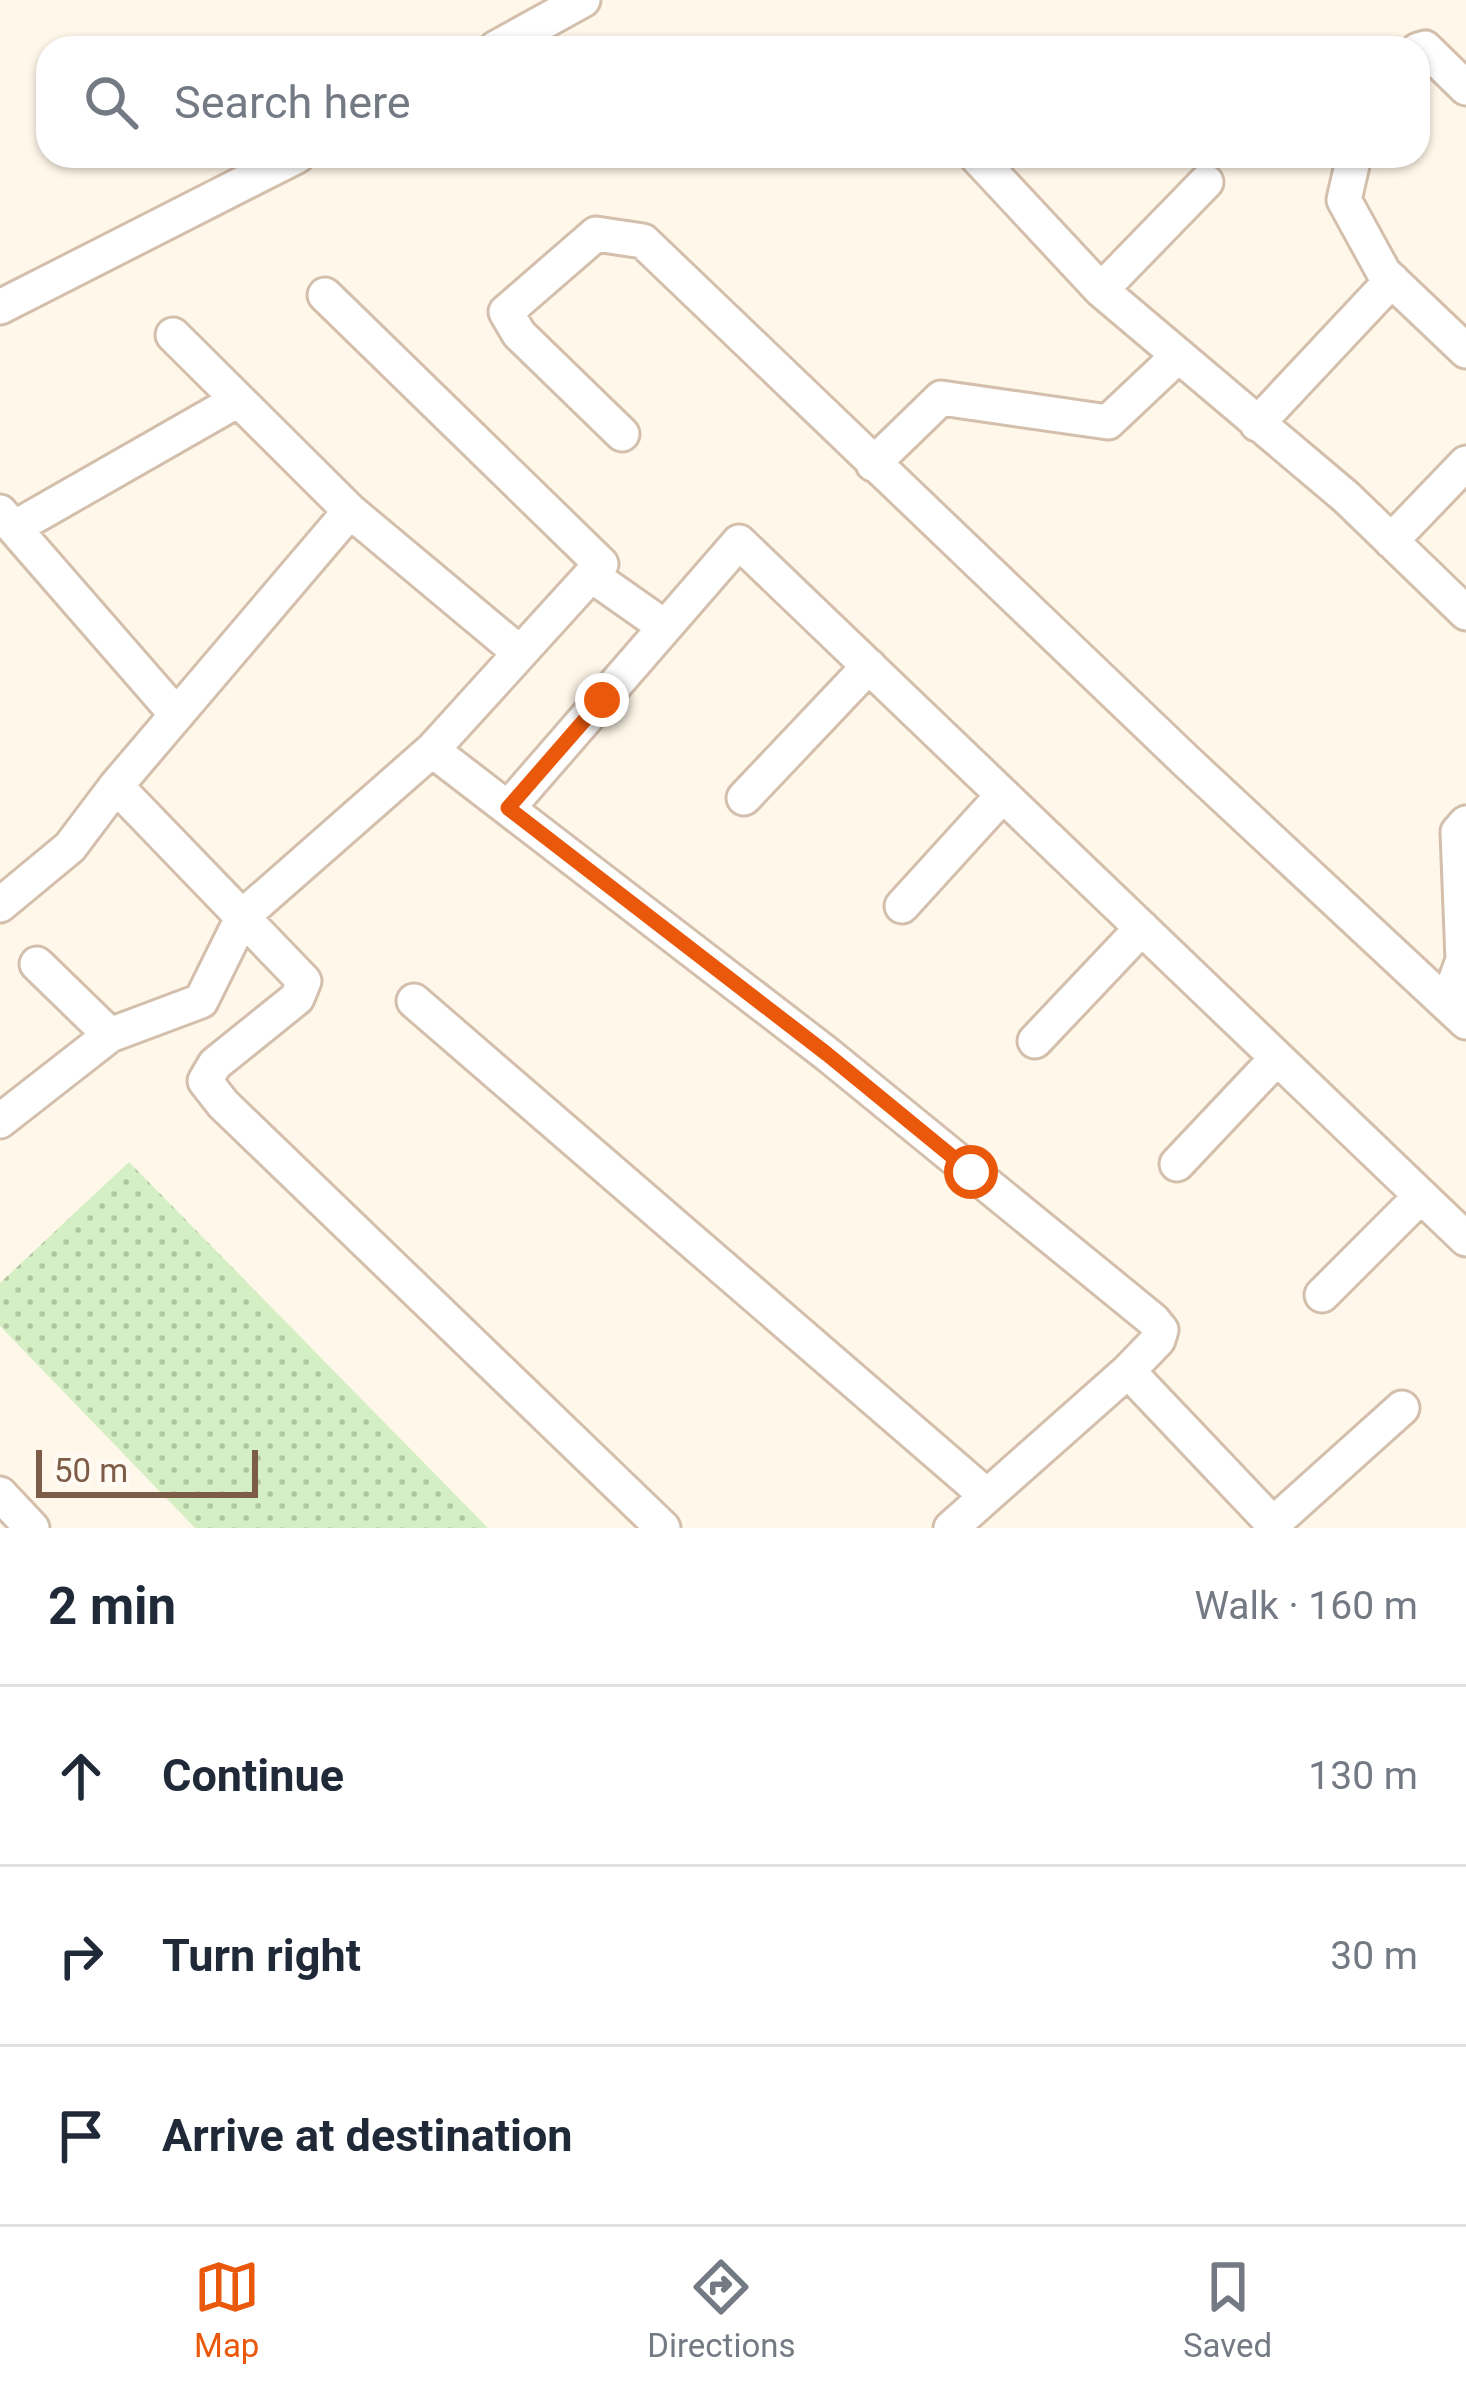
<!DOCTYPE html>
<meta charset="utf-8">
<style>
body{margin:0;font-family:Roboto,sans-serif;background:#f6f6f7;color:#1f2937}
.scale{position:absolute;left:36px;bottom:30px;width:222px;box-sizing:border-box;padding-left:12px;border:6px solid #7e5d48;border-top:0;font-size:33px;line-height:42px;white-space:nowrap;color:#7e5d48;-webkit-text-stroke:9px #fffaf2;paint-order:stroke}
.stop{position:absolute;width:36px;height:36px;margin:-27px;border:9px solid #ea580c;border-radius:50%;background:#fff}
.stop.end{background:#ea580c;border-color:#fff;box-shadow:0 3px 12px #0008}
.list{margin:0;padding:0;list-style:none}
h2{display:flex;justify-content:space-between;align-items:center;height:156px;margin:0;padding:0 48px;font-size:51px}
h2 small{font-size:39px;font-weight:400;color:#747a83}
.list li{display:grid;grid-template-columns:78px 1fr auto;gap:36px;align-items:center;box-sizing:border-box;height:180px;padding:0 48px;border-top:3px solid #e0e1e3}
.list b{display:block;font-size:45px;white-space:nowrap}
.list em{font-size:39px;font-style:normal;color:#747a83}
.icon{flex:none;width:66px;height:66px;fill:none;stroke:currentColor;stroke-width:2;stroke-linecap:round;stroke-linejoin:round}
.map{position:relative;flex:none;width:1466px;height:1528px;overflow:hidden}
.search{position:absolute;background:#fff;box-shadow:0 3px 9px #0004;left:36px;right:36px;top:36px;height:132px;display:flex;align-items:center;gap:30px;box-sizing:border-box;padding:0 42px;border-radius:36px;color:#747a83;font-size:45px}
.sheet{height:696px;background:#fff}
nav{display:flex;justify-content:space-around;align-items:center;box-sizing:border-box;height:168px;border-top:3px solid #e0e1e3;background:#fff;font-size:33px;color:#747a83}
nav a{display:grid;justify-items:center;gap:6px}
nav .on{color:#ea580c}
.map>svg:first-child{display:block}
</style>
<div class="map">
<svg width="1466" height="1528" viewBox="0 0 1466 1528">
<defs>
<pattern id="grass-dots" width="8" height="8" patternUnits="userSpaceOnUse" patternTransform="scale(3)"><rect width="8" height="8" fill="#d5efc5"/><path d="M2 2h.1M6 6h.1" fill="none" stroke="#b2c5a2" stroke-width="1.8" stroke-linecap="round"/></pattern>
</defs>
<rect width="100%" height="100%" fill="#fff7e9"/>
<!-- grass -->
<path fill="url(#grass-dots)" d="M 129,1162 L 488,1528 L 195,1528 L 0,1326 L 0,1283 Z"/>
<g fill="none" stroke-linecap="round" stroke-linejoin="round">
<!-- minor casing -->
<g stroke="#d3bfac" stroke-width="39">
<path id="minor" d="M 496,48 L 583,0
M 1418,50 L 1425,48 L 1466,88
M 976,156 L 1101,290 L 1346,497 L 1466,613
M 1354,156 L 1344,200 L 1384,273 L 1466,351
M 1101,290 L 1206,182
M 325,295 L 601,564 L 432,750 L 827,1054 L 1153,1320 L 1161,1330 L 1158,1340 L 1128,1371
M 0,307 L 297,156
M 173,335 L 350,511
M 1257,424 L 1392,280
M 622,434 L 519,334 L 506,312 L 596,234 L 643,241 L 1186,761 L 1466,1022
M 873,464 L 941,398 L 1108,422 L 1178,356
M 0,512 L 176,714
M 14,528 L 238,400
M 1391,541 L 1466,463
M 591,575 L 665,627
M 116,786 L 304,981 L 297,998 L 215,1064 L 205,1081 L 223,1104 L 663,1528
M 744,798 L 869,666
M 508,808 L 739,542 L 1466,1239
M 0,905 L 70,847 L 116,786 L 350,511 L 520,653
M 902,906 L 1003,795
M 37,964 L 110,1035
M 414,1001 L 987,1496 L 1128,1371 L 1277,1528
M 1447,1004 L 1463,960 L 1458,832 L 1466,823
M 1035,1041 L 1142,928
M 0,1121 L 110,1035 L 201,1001 L 243,916 L 432,750
M 1177,1164 L 1277,1058
M 1322,1295 L 1421,1196
M 0,1494 L 32,1528
M 1273,1524 L 1402,1408
M 951,1528 L 987,1496"/>
</g>
<!-- minor -->
<use href="#minor" stroke="#fff" stroke-width="33"/>
</g>
<g fill="none" stroke-linecap="round" stroke-linejoin="round">
<!-- route -->
<path stroke="#ea580c" stroke-width="15" d="M 602,700 L 508,808 L 827,1054 L 971,1172"/>
</g>
</svg>
<div class="scale">50 m</div>
<div class="stop" style="left:971px;top:1172px"></div>
<div class="stop end" style="left:602px;top:700px"></div>
<div class="search"><svg class="icon" aria-label="search" viewBox="0 0 24 24"><circle cx="10" cy="10" r="6"/><path d="M15 15l6 6"/></svg>Search here</div>
</div>
<section class="sheet">
<h2>2 min<small>Walk · 160 m</small></h2>
<ul class="list">
<li><svg class="icon" aria-label="ahead" viewBox="0 0 24 24"><path d="M12 20V5M6 11l6-6 6 6"/></svg><div><b>Continue</b></div><em>130 m</em></li>
<li><svg class="icon" aria-label="right" viewBox="0 0 24 24"><path d="M7 20v-9h11M14 6l5 5-5 5"/></svg><div><b>Turn right</b></div><em>30 m</em></li>
<li><svg class="icon" aria-label="arrive" viewBox="0 0 24 24"><path d="M6 21V4h12l-3 4 3 4H6"/></svg><div><b>Arrive at destination</b></div></li>
</ul>
</section>
<nav>
<a class="on"><svg class="icon" aria-label="map" viewBox="0 0 24 24"><path d="M3 6l6-2 6 2 6-2v14l-6 2-6-2-6 2zM9 4v14M15 6v14"/></svg>Map</a>
<a><svg class="icon" aria-label="directions" viewBox="0 0 24 24"><path d="M12 3l9 9-9 9-9-9zM9 14v-3h6M13 9l2 2-2 2"/></svg>Directions</a>
<a><svg class="icon" aria-label="saved" viewBox="0 0 24 24"><path d="M7 4h10v16l-5-4-5 4z"/></svg>Saved</a>
</nav>
